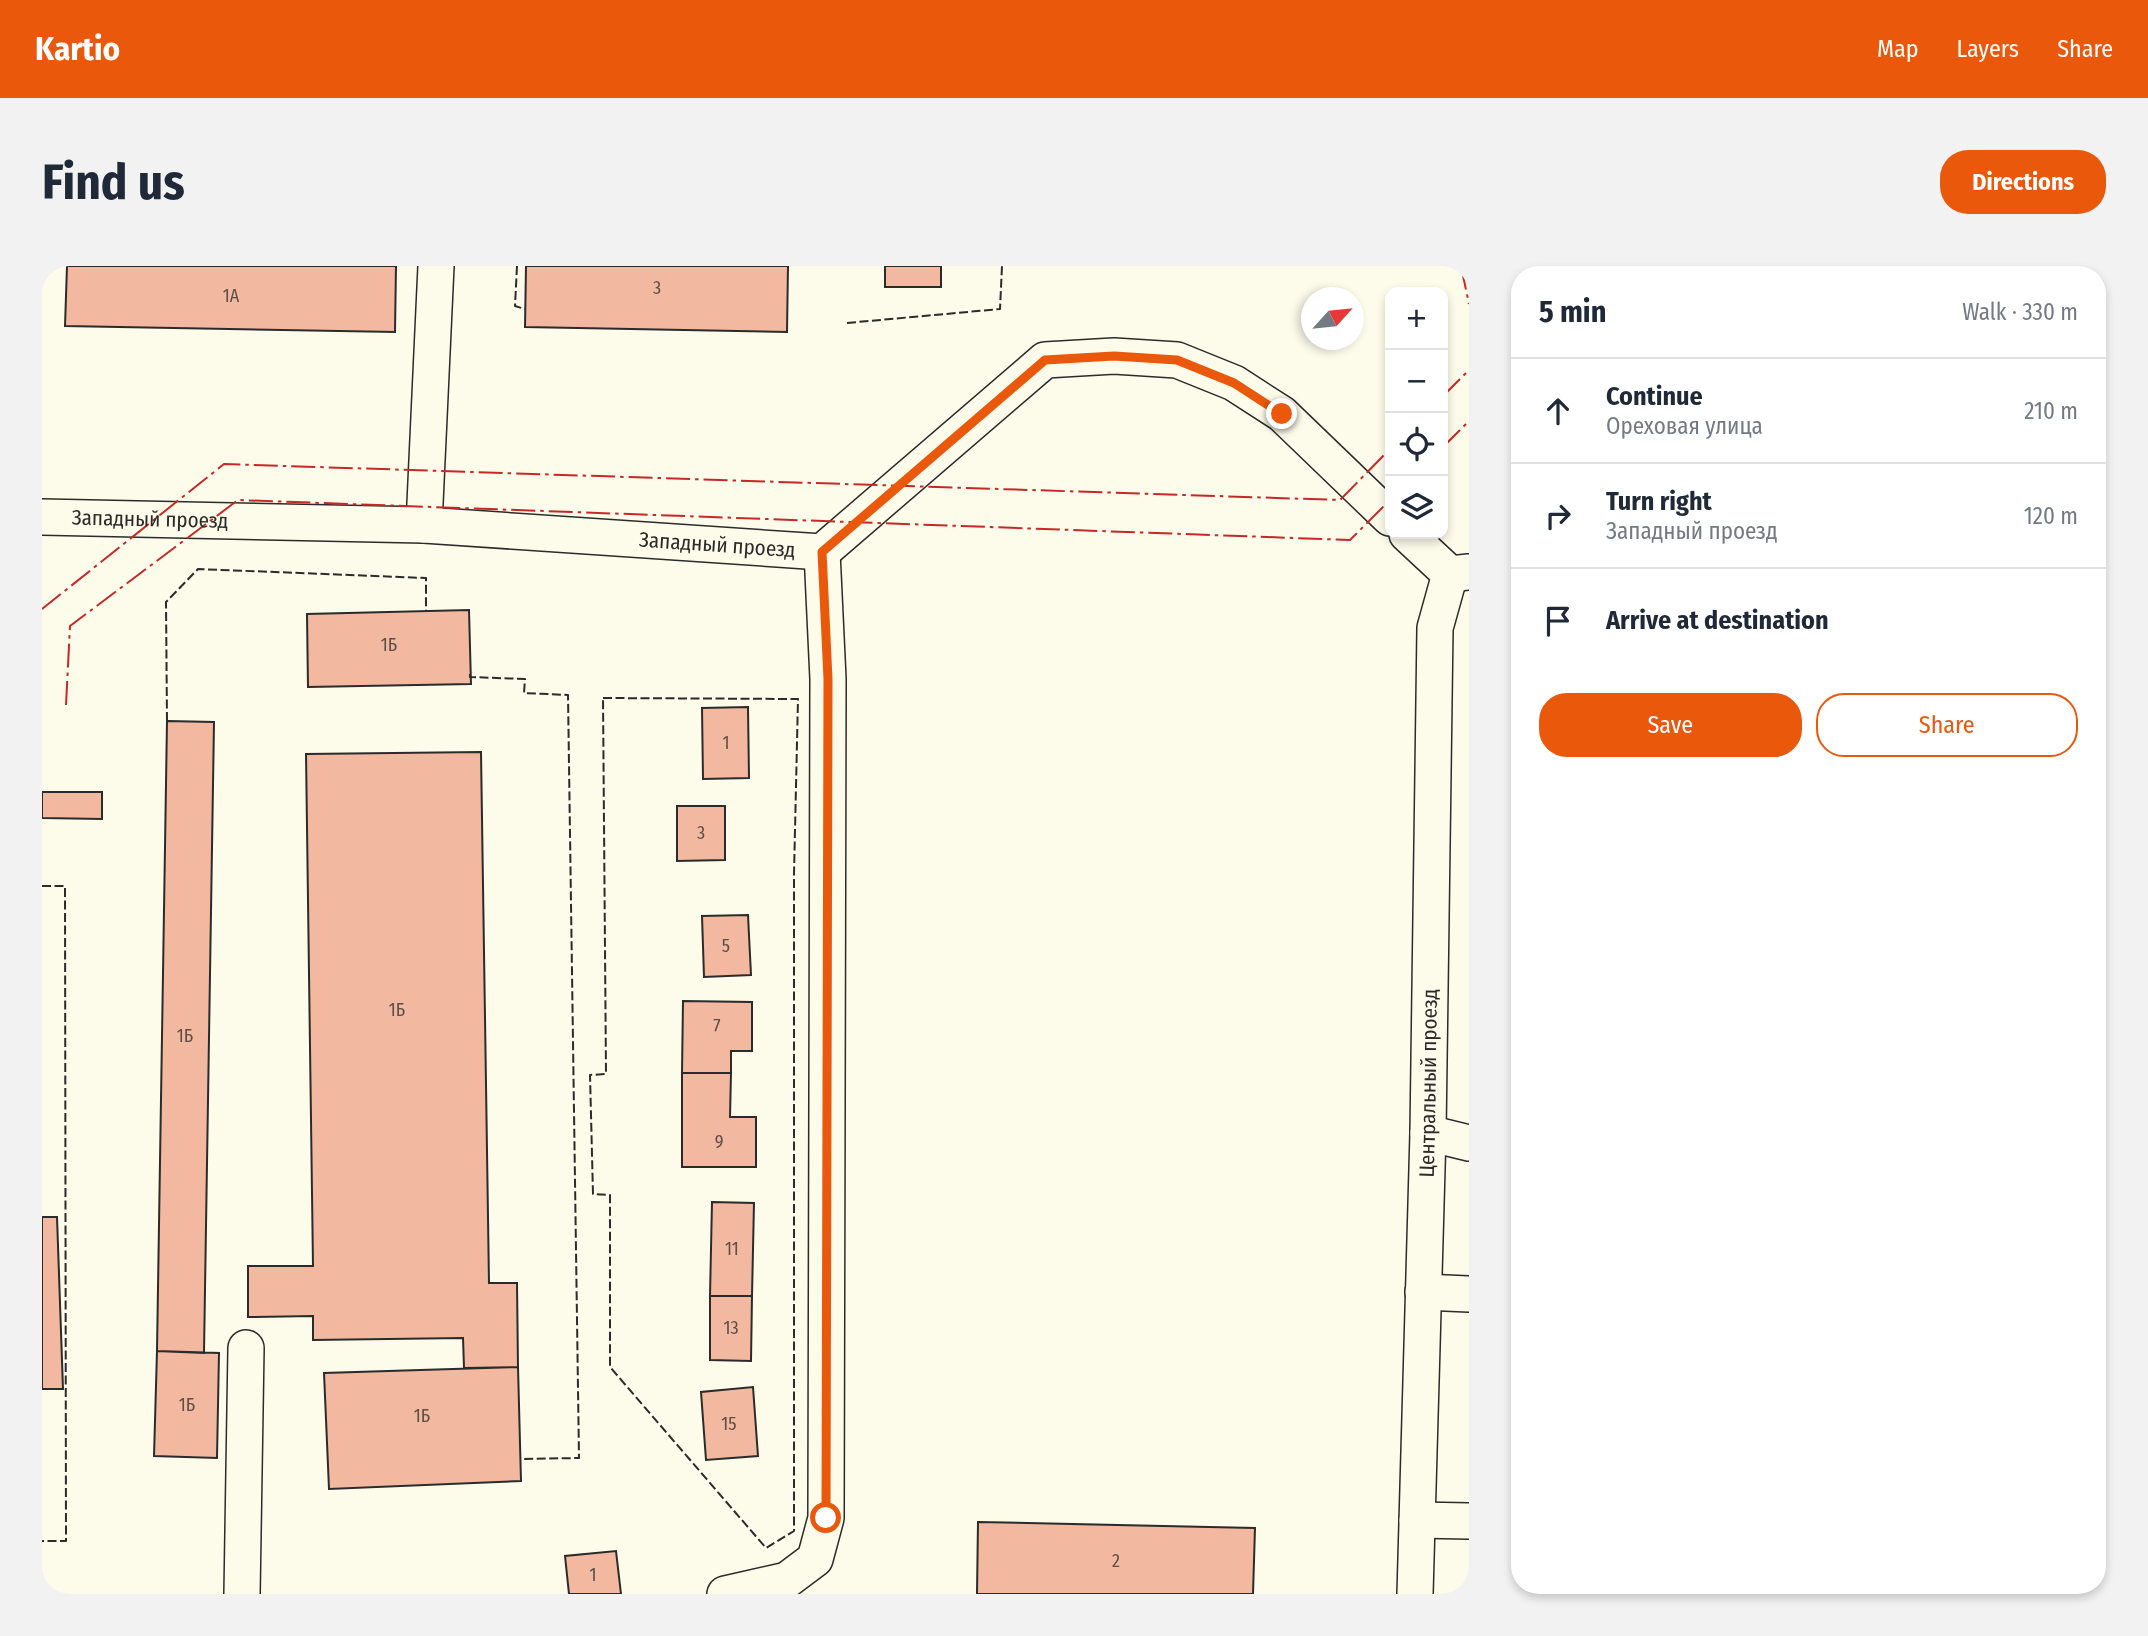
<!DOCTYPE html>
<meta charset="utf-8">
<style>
body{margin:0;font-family:"Fira Sans Condensed",sans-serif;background:#f2f2f3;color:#1f2937}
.controls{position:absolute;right:21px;top:21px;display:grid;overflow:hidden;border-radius:14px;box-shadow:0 4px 10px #0003}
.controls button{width:63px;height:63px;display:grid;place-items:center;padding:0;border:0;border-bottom:2px solid #e0e1e3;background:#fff;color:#1f2937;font:35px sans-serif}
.compass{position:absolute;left:1259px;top:21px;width:63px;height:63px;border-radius:50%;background:#fff;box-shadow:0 4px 10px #0003;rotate:63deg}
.stop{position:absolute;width:21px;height:21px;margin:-16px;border:5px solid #ea580c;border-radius:50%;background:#fff}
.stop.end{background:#ea580c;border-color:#fff;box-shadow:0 2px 7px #0008}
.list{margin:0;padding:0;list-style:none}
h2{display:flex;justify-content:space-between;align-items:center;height:91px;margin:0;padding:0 28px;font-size:30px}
h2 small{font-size:23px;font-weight:400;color:#747a83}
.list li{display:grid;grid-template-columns:46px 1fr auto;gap:21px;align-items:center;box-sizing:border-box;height:105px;padding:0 28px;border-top:2px solid #e0e1e3}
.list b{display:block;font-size:26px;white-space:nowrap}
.list p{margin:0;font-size:23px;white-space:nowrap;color:#747a83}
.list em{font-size:23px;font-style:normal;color:#747a83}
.actions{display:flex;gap:14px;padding:21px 28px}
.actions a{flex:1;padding:16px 0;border:2px solid #ea580c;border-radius:28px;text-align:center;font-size:24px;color:#ea580c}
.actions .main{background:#ea580c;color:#fff}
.icon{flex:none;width:38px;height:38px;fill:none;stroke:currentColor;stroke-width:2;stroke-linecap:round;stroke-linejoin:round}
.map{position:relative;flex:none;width:1427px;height:1328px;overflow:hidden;border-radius:28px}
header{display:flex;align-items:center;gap:42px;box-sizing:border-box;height:98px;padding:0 35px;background:#ea580c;color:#fff}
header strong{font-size:33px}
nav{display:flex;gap:38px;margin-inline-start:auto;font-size:24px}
.intro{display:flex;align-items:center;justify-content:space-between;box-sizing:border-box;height:168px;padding:0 42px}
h1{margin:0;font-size:49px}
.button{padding:18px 32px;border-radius:28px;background:#ea580c;color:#fff;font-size:24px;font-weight:700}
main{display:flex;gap:42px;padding:0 42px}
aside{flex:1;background:#fff;border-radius:28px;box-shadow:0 4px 10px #0003}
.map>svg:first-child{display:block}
</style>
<header>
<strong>Kartio</strong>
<nav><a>Map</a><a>Layers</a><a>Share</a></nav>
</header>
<div class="intro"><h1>Find us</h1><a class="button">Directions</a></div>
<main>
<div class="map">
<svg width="1427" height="1328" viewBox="0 0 1427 1328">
<rect width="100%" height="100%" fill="#fdfbea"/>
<!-- building -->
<path fill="#f2b8a0" stroke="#2b2b2b" stroke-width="2" d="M 25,0 L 354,0 L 353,66 L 23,60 Z
M 484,0 L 746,0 L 745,66 L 483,61 Z
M 843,0 L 899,0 L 899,21 L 843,21 Z
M 427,344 L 429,418 L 266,421 L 265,348 Z
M 706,441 L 707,512 L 661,513 L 660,442 Z
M 125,455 L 172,456 L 162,1087 L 115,1085 Z
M 439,486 L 447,1017 L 475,1017 L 476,1101 L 422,1102 L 421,1072 L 271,1074 L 271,1050 L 206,1051 L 206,1000 L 271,1000 L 264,488 Z
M 0,526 L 60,526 L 60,553 L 0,552 Z
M 635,540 L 683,540 L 683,594 L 635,595 Z
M 706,649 L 709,709 L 662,711 L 660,650 Z
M 641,735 L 710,736 L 710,785 L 689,785 L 689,807 L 640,807 Z
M 640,807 L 689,807 L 688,851 L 714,851 L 714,901 L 640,901 Z
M 670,936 L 712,937 L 710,1030 L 668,1030 Z
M 0,951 L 15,951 L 21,1123 L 0,1123 Z
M 668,1030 L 710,1030 L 709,1095 L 668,1094 Z
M 115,1085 L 177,1087 L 175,1192 L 112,1190 Z
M 476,1101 L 479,1215 L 287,1223 L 282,1107 Z
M 711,1121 L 716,1190 L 664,1194 L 659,1126 Z
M 936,1256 L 1213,1262 L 1211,1328 L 935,1328 Z
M 574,1285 L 579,1328 L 527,1328 L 523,1290 Z"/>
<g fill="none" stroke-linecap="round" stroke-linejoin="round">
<!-- minor casing -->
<g stroke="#2b2b2b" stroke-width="38">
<g id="minor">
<path id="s1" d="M 0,251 L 382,259 L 780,286 L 1003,94 L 1072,90 L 1135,94 L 1192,117 L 1240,148 L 1348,252"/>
<path d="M 382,259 L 394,0"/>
<path d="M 1365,268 L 1408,308 L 1427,306"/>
<path d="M 1386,867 L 1427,877"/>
<path d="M 1381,1026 L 1427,1028"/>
<path d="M 1375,1254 L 1427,1255"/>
<path d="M 200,1328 L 204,1082"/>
<path d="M 683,1328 L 745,1314 L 773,1293 L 784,1252 L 786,413 L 780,286"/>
<path id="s2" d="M 1373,1328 L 1386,867 L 1393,362 L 1408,308"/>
</g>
</g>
<!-- minor -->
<use href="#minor" stroke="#fdfbea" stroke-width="35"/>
<!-- fence -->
<path stroke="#2b2b2b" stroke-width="2" stroke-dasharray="9 3.5" stroke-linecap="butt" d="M 475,0 L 473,40 L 483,43
M 805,57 L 958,43 L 960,0
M 428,408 L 428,411 L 483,413 L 482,427 L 526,429 L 537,1192 L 478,1193
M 561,432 L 756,433 L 752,608 L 752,1265 L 724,1282 L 568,1101 L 568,929 L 551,928 L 548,809 L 564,808 Z
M 125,455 L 124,336 L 156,303 L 384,312 L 384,345 L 389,345
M 0,620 L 23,620 L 24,1275 L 0,1275"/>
<!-- power -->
<path stroke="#c62828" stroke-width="2" stroke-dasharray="24 5 3.5 5" stroke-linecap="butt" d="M 1419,0 L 1427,38
M 1401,130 L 1427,104
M 1401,181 L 1427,155
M 0,343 L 182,198 L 1298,234 L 1348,183
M 24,439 L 28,360 L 196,234 L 1308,274 L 1348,234"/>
</g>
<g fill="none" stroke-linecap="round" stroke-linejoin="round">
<!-- route -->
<path stroke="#ea580c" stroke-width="9" d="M 784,1252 L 786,413 L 780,286 L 1003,94 L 1072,90 L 1135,94 L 1192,117 L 1240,148"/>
</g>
<g text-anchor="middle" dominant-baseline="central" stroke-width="5" stroke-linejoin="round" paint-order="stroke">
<!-- number labels -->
<g font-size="18" fill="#5d4e48">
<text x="615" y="22">3</text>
<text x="189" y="30">1А</text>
<text x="347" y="379">1Б</text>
<text x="684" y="477">1</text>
<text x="659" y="567">3</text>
<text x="684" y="680">5</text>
<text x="355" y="744">1Б</text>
<text x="675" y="760">7</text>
<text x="143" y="770">1Б</text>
<text x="677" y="876">9</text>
<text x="690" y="983">11</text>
<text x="689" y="1062">13</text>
<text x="145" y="1139">1Б</text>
<text x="380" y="1150">1Б</text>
<text x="687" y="1158">15</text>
<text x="1074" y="1295">2</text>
<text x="551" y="1309">1</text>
</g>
<!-- street labels -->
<g font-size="21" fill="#2b2b2b" stroke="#fdfbea">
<text stroke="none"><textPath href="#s1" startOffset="108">Западный проезд</textPath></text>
<text stroke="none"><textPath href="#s1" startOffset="676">Западный проезд</textPath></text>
<text stroke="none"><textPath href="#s2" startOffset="511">Центральный проезд</textPath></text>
</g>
</g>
</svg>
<div class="controls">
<button>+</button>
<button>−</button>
<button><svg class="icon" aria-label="locate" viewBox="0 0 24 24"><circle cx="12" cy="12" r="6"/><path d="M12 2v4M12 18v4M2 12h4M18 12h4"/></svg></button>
<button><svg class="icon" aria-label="layers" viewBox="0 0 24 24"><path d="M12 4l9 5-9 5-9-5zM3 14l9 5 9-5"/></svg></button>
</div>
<svg class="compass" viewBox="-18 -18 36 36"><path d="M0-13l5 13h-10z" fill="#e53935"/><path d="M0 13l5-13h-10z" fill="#747a83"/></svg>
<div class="stop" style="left:784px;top:1252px"></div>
<div class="stop end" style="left:1240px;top:148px"></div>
</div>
<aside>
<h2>5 min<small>Walk · 330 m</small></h2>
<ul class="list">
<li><svg class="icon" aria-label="ahead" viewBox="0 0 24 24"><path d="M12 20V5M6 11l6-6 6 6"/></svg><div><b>Continue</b><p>Ореховая улица</p></div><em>210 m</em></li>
<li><svg class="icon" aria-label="right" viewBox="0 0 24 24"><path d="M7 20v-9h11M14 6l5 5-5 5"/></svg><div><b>Turn right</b><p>Западный проезд</p></div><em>120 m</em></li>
<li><svg class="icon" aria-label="arrive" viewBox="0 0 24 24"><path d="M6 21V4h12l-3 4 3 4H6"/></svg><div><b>Arrive at destination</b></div></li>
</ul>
<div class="actions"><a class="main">Save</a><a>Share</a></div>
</aside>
</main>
